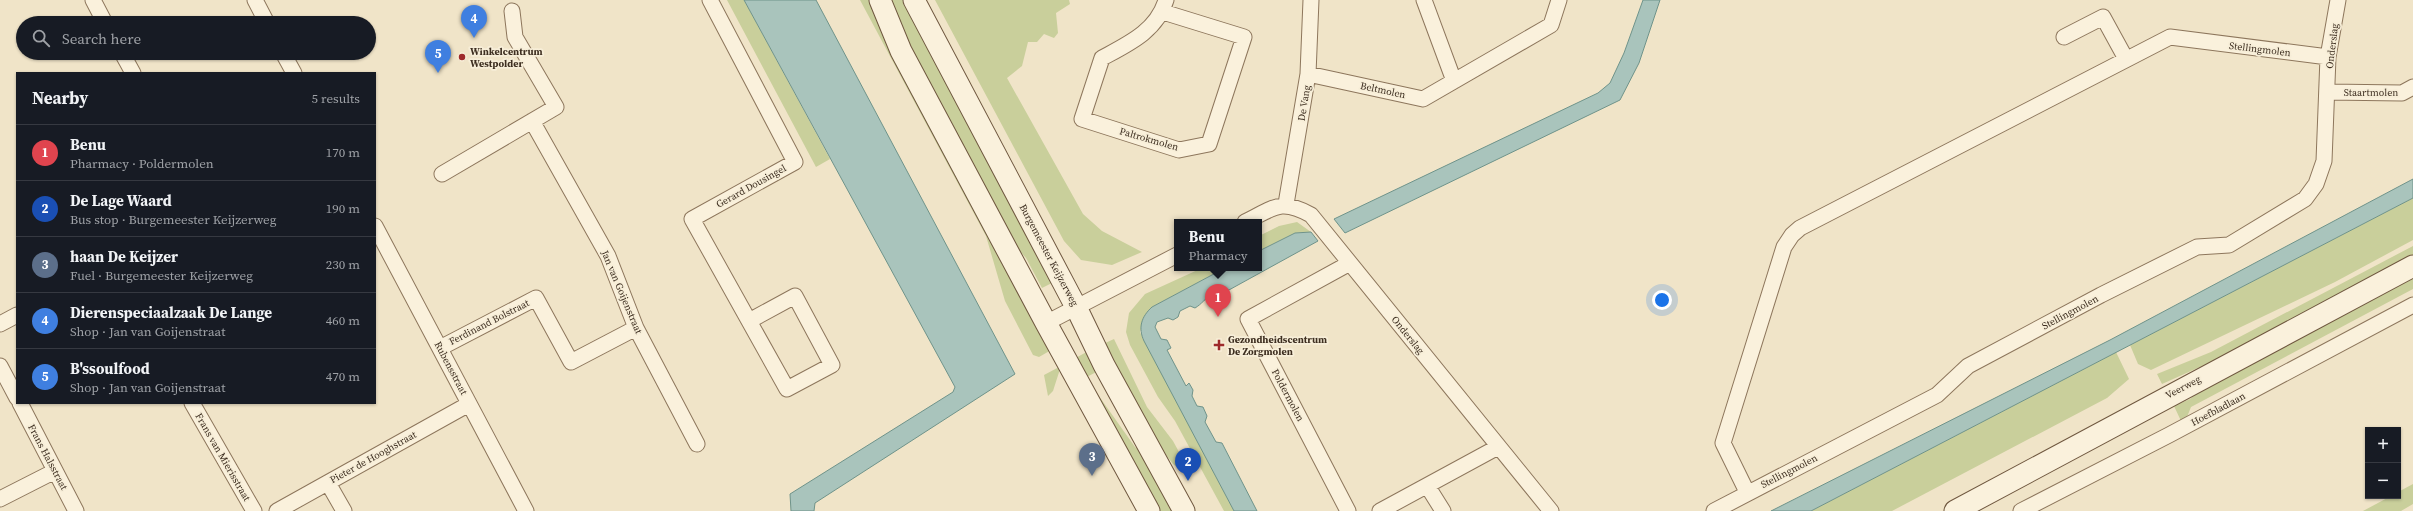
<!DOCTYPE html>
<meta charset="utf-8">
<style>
body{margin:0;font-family:"Source Serif 4",serif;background:#20242c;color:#f1f3f6}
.controls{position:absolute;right:12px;bottom:12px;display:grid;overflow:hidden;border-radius:0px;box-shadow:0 1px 3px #0004}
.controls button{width:36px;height:36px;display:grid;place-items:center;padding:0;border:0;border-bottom:1px solid #363941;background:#171b24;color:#f1f3f6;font:20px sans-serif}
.you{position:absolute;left:1662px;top:300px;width:14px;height:14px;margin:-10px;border:3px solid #fff;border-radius:50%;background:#1a73e8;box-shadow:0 0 0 6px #1a73e833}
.badge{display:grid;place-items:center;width:26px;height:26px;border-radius:50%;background:#8c9099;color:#fff;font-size:13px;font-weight:700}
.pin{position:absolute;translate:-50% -33px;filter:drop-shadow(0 1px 2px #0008)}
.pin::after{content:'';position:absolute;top:21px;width:14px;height:12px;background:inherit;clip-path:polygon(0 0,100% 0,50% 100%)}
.popup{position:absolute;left:1174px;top:219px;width:88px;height:52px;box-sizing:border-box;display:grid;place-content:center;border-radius:0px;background:#171b24;filter:drop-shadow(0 1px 3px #0005);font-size:13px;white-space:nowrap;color:#9ea1a6}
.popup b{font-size:15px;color:#f1f3f6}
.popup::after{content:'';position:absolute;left:50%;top:100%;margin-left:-8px;border:8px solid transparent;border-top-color:#171b24}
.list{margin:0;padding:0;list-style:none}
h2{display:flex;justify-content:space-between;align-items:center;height:52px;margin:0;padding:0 16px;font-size:17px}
h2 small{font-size:13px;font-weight:400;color:#9ea1a6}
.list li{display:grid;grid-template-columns:26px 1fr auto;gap:12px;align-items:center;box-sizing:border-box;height:56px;padding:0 16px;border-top:1px solid #363941}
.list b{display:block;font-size:15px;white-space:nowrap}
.list p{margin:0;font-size:13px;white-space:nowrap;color:#9ea1a6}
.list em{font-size:13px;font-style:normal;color:#9ea1a6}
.icon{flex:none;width:22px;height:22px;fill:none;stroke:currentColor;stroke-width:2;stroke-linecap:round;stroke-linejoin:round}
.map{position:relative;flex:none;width:2413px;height:511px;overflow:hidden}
.search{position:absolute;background:#171b24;box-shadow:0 1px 3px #0004;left:16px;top:16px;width:360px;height:44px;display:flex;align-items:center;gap:10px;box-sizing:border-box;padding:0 14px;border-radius:22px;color:#9ea1a6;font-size:15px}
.panel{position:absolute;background:#171b24;box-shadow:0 1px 3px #0004;left:16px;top:72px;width:360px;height:332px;border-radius:0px}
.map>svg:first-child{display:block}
</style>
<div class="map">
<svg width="2413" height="511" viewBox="0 0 2413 511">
<rect width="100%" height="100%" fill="#f0e4c8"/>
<!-- green -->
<path fill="#c9cf9b" d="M 727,0 L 744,0 L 830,159 L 816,167 Z
M 860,0 L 874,0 L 1053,349 L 1039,357 L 1033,355 L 1005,301 L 986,236 Z
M 887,0 L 907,0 L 1056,281 L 1042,288 L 1026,258 L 1009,239 L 907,47 Z
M 935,0 L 1069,0 L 1070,4 L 1056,13 L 1058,33 L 1054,38 L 1044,34 L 1037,42 L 1028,42 L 1022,66 L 1007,78 L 1083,214 L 1102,231 L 1142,252 L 1112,265 L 1081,260 L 1064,241 Z
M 2413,198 L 2413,240 L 2335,282 L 2151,370 L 2138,364 L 2130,345 Z
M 1297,222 L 1311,232 L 1295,233 L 1259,251 L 1259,236 L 1279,226 Z
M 2413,246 L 2413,255 L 2211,362 L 2162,384 L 2157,374 L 2211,352 Z
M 1202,268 L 1225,268 L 1152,307 L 1140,332 L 1234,511 L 1224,511 L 1175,421 L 1158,397 L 1130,345 L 1126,332 L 1129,313 L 1145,294 Z
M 2413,275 L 2413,289 L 2191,407 L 2187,417 L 2181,421 L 2174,406 L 2190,399 L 2208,384 Z
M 1114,339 L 1147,407 L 1173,441 L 1185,463 L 1177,467 L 1173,464 L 1152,437 L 1103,344 Z
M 1092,349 L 1102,369 L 1083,379 L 1072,360 Z
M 2116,352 L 2129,379 L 2107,398 L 1892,511 L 1811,511 Z
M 1061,366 L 1053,391 L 1048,396 L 1044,375 Z
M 1091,392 L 1096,392 L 1135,447 L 1151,460 L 1178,511 L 1160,511 Z
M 2413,484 L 2413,504 L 2401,511 L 2363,511 L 2391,496 L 2398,496 L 2398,492 Z"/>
<!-- water -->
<path fill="#a9c4bc" stroke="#6f938a" d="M 744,0 L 816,0 L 1015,374 L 815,503 L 814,511 L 791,511 L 790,494 L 953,392 L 955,387 Z
M 1643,0 L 1660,0 L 1639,63 L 1620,100 L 1345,233 L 1334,219 L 1598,93 L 1610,83 L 1624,53 Z
M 2413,179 L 2413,198 L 1811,511 L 1771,511 L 2110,340 Z
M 1311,232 L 1318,241 L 1218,296 L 1213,294 C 1205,298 1202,304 1195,308 L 1190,306 L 1180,311 L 1178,317 L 1173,320 L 1168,318 L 1157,322 L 1155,327 L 1161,339 L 1167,340 L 1171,348 L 1167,350 L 1186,386 L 1189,383 L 1193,390 L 1192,396 L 1197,406 L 1203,407 L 1207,416 L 1205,422 L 1216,442 L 1222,443 L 1257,511 L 1234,511 L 1144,341 C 1138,328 1141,317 1152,307 L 1225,268 L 1259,268 L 1259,251 L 1295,233 Z"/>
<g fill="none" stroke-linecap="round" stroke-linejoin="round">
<!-- street casing -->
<g stroke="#8d765c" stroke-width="17">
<path id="street" d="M 93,0 L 105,23
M 255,0 L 267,23
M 710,0 L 795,162 L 692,219 L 787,389 L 832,365 L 795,296 L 749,321
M 1424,0 L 1454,81
M 1163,12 L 1244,37 L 1209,144 L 1179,150 L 1082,119 L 1102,58 C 1128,44 1157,31 1166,0
M 2064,37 L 2103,17 L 2126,59
M 122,53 L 133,73
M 283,53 L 294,73
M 1308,74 L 1423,99 L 1551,25 L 1559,0
M 2328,92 L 2402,93 L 2413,87
M 532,121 L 608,256 L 636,328 L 697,444
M 442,174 L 556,107 L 515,37 L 512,11
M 1286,204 L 1308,74 L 1311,0
M 1245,222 C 1274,208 1280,198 1311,215 L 1551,511
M 375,226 L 526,511
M 1046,323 L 1177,255
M 0,324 L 17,315
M 440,348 L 536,298 L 571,362 L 636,328
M 0,366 L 17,398
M 20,403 L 76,511
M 192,403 L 254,511
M 328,483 L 344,511
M 1428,487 L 1443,511
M 1747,492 L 1723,443 L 1784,247 L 1792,235 L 1800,228 L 2170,37 L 2328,57
M 0,499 L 55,471
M 277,511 L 469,404
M 1348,511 L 1248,319 L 1350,263
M 1380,511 L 1498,447
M 1714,511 L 1937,395 L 1968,366 L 2101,295 L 2197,247 L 2229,245 L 2305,199 L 2316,184 L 2324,161 L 2328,57 L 2338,0
M 2021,511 L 2169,435 L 2413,305"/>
</g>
<!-- secondary casing -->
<g stroke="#6f573f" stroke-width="23">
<path id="secondary" d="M 880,0 L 901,51 L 1046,323 L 1149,511
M 914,0 L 1076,307 L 1104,365 L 1184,511
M 1955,511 L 2413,266"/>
</g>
<!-- street -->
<use href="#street" stroke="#faf1dc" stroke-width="15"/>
<!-- secondary -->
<use href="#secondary" stroke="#faf1dc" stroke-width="21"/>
</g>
<!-- markers -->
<g fill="#9e2a2b" stroke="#f7eed8" stroke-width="1.5">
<circle cx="462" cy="57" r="4"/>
<path d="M1217 339h4v4h4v4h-4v4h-4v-4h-4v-4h4z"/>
</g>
<g text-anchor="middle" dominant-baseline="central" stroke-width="3.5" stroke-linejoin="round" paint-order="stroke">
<!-- street labels -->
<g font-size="10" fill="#3d2e20" stroke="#f7eed8">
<text transform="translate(2332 46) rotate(-83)">Onderslag</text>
<text transform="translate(2260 49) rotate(7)">Stellingmolen</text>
<text transform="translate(1383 90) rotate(12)">Beltmolen</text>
<text x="2371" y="92">Staartmolen</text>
<text transform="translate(1304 103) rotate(-81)">De Vang</text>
<text transform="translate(1149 139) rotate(16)">Paltrokmolen</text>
<text transform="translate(751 186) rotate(-29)">Gerard Dousingel</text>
<text transform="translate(1049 255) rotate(62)">Burgemeester Keijzerweg</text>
<text transform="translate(622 292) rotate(67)">Jan van Goijenstraat</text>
<text transform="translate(2070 312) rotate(-28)">Stellingmolen</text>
<text transform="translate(489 322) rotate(-27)">Ferdinand Bolstraat</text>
<text transform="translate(1408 335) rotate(51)">Onderslag</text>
<text transform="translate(451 368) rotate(62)">Rubensstraat</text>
<text transform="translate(2183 387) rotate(-28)">Veerweg</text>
<text transform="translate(1288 395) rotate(62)">Poldermolen</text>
<text transform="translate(2218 409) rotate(-28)">Hoefbladlaan</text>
<text transform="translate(48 457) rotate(62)">Frans Halsstraat</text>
<text transform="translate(223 457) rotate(60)">Frans van Mierisstraat</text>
<text transform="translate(373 457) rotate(-29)">Pieter de Hooghstraat</text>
<text transform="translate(1789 471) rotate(-27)">Stellingmolen</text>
</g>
<!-- poi labels -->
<g font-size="10" font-weight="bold" fill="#3d2e20" stroke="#f7eed8" text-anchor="start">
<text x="470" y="51">Winkelcentrum<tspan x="470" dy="12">Westpolder</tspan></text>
<text x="1228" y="339">Gezondheidscentrum<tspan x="1228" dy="12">De Zorgmolen</tspan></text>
</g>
</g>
</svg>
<div class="controls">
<button>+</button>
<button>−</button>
</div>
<div class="you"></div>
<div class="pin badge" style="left:1218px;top:317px;background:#e0444e">1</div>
<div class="popup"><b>Benu</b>Pharmacy</div>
<div class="pin badge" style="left:1188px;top:481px;background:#1a4fb4">2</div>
<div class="pin badge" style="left:1092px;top:476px;background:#5c6f8a">3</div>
<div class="pin badge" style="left:474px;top:38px;background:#3f7fe0">4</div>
<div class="pin badge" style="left:438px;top:73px;background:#3f7fe0">5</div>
<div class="search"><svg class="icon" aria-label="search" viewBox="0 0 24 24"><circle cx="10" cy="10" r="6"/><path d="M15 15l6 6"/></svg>Search here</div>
<section class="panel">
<h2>Nearby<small>5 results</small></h2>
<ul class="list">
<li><span class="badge" style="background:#e0444e">1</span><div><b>Benu</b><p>Pharmacy · Poldermolen</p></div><em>170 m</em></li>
<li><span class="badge" style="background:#1a4fb4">2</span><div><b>De Lage Waard</b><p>Bus stop · Burgemeester Keijzerweg</p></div><em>190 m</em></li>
<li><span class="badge" style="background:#5c6f8a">3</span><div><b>haan De Keijzer</b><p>Fuel · Burgemeester Keijzerweg</p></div><em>230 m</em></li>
<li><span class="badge" style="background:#3f7fe0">4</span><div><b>Dierenspeciaalzaak De Lange</b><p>Shop · Jan van Goijenstraat</p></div><em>460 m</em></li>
<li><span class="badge" style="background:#3f7fe0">5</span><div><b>B'ssoulfood</b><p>Shop · Jan van Goijenstraat</p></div><em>470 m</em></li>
</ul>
</section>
</div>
